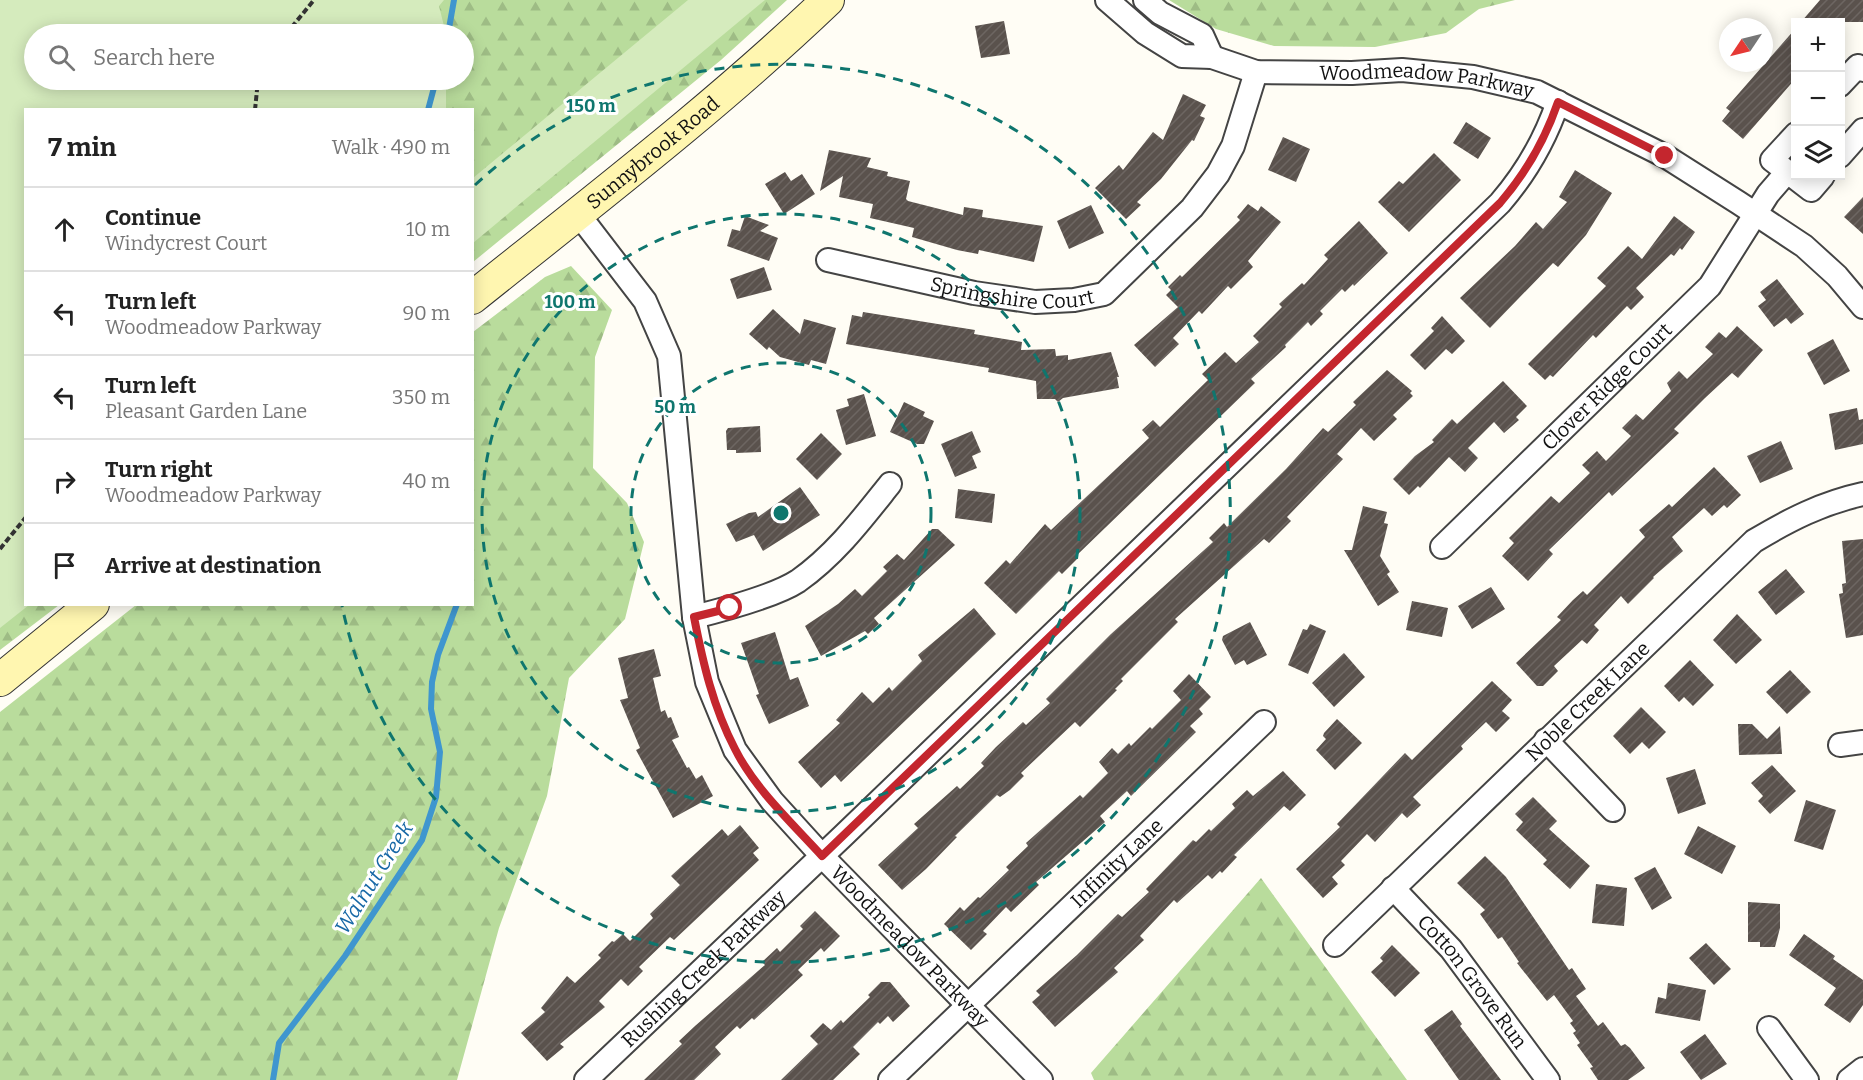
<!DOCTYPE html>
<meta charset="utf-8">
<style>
body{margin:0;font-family:Bitter,serif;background:#f2f2f2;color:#222}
.controls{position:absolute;right:18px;top:18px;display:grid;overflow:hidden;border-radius:0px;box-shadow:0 3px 15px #0003}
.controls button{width:54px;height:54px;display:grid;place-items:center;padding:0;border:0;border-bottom:2px solid #e0e0e0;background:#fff;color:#222;font:30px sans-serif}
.compass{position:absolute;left:1719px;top:18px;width:54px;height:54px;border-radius:50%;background:#fff;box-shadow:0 3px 15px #0003;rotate:235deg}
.stop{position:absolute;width:18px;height:18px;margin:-14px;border:4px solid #c4262e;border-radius:50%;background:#fff}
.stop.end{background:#c4262e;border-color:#fff;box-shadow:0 2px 6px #0008}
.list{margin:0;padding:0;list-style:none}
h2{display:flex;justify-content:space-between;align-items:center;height:78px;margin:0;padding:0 24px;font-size:26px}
h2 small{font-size:20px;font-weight:400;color:#767676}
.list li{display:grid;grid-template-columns:39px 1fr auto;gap:18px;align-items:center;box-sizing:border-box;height:84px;padding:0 24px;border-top:2px solid #e0e0e0}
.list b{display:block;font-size:22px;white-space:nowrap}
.list p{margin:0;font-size:20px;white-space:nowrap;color:#767676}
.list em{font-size:20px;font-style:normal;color:#767676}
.icon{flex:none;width:33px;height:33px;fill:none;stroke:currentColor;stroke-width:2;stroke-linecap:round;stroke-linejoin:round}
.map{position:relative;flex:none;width:1863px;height:1080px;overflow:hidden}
.search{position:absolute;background:#fff;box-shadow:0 3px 15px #0003;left:24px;top:24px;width:450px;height:66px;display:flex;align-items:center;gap:15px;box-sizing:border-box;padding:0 21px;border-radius:33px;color:#767676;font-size:22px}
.panel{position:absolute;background:#fff;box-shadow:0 3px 15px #0003;left:24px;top:108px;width:450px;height:498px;border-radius:0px}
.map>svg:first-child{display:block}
</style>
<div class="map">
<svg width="1863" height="1080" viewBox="0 0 1863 1080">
<defs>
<pattern id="forest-firs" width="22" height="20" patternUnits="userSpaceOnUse" patternTransform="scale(1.5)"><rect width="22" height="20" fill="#b9dc9c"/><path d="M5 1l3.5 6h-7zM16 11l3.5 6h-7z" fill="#9ebc85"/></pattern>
<pattern id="building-hatch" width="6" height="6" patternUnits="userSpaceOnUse" patternTransform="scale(1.5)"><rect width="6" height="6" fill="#5a524d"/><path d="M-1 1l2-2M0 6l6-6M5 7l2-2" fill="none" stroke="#6d6662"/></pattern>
</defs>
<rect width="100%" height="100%" fill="#fffdf5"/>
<!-- forest -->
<path fill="url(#forest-firs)" d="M 346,0 L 787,0 L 721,60 L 473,262 L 472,110 L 270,110 L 282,80 L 464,80 L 464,34 L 311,34 Z
M 1169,0 L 1515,0 L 1479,9 L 1446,33 L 1375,47 L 1274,46 L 1216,29 Z
M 571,266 L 612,310 L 595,357 L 593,468 L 627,503 L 644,542 L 625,619 L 569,678 L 547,796 L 499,928 L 457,1080 L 0,1080 L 0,712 L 136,605 L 472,604 L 473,332 L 545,277 Z
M 0,564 L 26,604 L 59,605 L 0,650 Z
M 1261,878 L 1407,1080 L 1094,1080 L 1091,1073 Z"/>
<!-- park -->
<path fill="#d5ebbd" d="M 0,0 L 444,0 L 439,6 L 446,34 L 34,34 L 34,80 L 446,80 L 446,110 L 26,110 L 26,604 L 29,605 L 0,628 Z
M 688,0 L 765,0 L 473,243 L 473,178 Z"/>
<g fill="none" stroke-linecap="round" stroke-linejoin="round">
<!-- stream -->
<path stroke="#3f96cf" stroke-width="6" d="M 448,34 L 454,0
M 428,110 L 436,80
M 273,1080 L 279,1043 L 345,956 L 422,840 L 436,797 L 440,752 L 431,709 L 432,682 L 438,655 L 457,604"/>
</g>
<!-- building -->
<path fill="url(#building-hatch)" d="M 1820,0 L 1863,0 L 1863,22 L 1801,22 Z
M 1004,21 L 1010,54 L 981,58 L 975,26 Z
M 1796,28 L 1796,78 L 1743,139 L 1722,121 L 1730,111 L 1726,108 Z
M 1183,94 L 1206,105 L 1200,116 L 1205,118 L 1194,141 L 1192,140 L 1161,179 L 1137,202 L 1141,205 L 1126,219 L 1095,188 L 1119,165 L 1123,170 L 1153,132 L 1163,140 Z
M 1466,122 L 1491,138 L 1478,159 L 1453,143 Z
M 1283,137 L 1310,149 L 1296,182 L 1268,170 Z
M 829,150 L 871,158 L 867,167 L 888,172 L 887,176 L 910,181 L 906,199 L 908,201 L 963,215 L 964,207 L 983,210 L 982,217 L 1043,226 L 1034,262 L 979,250 L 978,254 L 957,250 L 912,237 L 914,228 L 870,218 L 873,204 L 839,197 L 843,176 L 820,191 Z
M 1434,153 L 1461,180 L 1409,232 L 1378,202 L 1399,181 L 1403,184 Z
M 1575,170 L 1612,193 L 1586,235 L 1558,267 L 1553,263 L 1490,328 L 1460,298 L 1515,246 L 1536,222 L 1543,229 L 1567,202 L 1559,197 Z
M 785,172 L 791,181 L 802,174 L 815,194 L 784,214 L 765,184 Z
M 1863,197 L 1863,234 L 1844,217 Z
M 1248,204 L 1258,211 L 1261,206 L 1281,222 L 1248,261 L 1253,267 L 1231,289 L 1228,286 L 1202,314 L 1199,311 L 1173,338 L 1179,344 L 1155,367 L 1134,345 L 1178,307 L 1166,295 L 1171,290 L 1168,287 L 1180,275 L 1182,277 L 1240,220 L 1237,217 Z
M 1091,205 L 1104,233 L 1069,249 L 1057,221 Z
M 745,216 L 769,225 L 760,231 L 778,238 L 769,261 L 727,246 L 732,229 L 740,231 Z
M 1674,216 L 1695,232 L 1682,250 L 1680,248 L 1674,256 L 1671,254 L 1636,288 L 1644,297 L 1631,310 L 1627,306 L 1596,338 L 1593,335 L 1553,377 L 1550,375 L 1545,380 L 1528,364 L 1606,286 L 1597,278 L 1628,246 L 1642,259 Z
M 1359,221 L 1388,253 L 1354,286 L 1353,284 L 1345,292 L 1342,289 L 1320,311 L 1323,314 L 1311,326 L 1308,322 L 1285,345 L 1286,347 L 1251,379 L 1255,383 L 1076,556 L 1078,558 L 1062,574 L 1059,571 L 1016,614 L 984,583 L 1006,560 L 1010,564 L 1045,524 L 1051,530 L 1149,438 L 1142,430 L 1153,420 L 1160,427 L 1208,380 L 1202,374 L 1225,352 L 1236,363 L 1259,342 L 1253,336 L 1282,307 L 1279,304 L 1302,283 L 1304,285 L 1328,259 L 1324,255 Z
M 764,267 L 772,290 L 737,299 L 730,279 Z
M 1777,279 L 1804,314 L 1791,324 L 1786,318 L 1774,327 L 1758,306 L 1766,300 L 1760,292 Z
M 773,309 L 800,334 L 804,319 L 836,328 L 826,364 L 811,360 L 809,365 L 780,357 L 769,347 L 767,350 L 749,334 Z
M 863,312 L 975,330 L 974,334 L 1022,342 L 1021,350 L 1055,349 L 1056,356 L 1068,355 L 1068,360 L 1111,352 L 1119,377 L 1117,377 L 1119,388 L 1063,398 L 1058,402 L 1055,399 L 1037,399 L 1036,381 L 988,372 L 989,368 L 846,344 L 852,315 L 862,317 Z
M 1442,316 L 1465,341 L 1452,354 L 1446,349 L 1425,370 L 1410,355 L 1434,331 L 1431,328 Z
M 1737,326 L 1763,350 L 1738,378 L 1732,373 L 1705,398 L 1674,429 L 1679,433 L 1612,496 L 1609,492 L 1549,550 L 1553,554 L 1528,581 L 1502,556 L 1514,543 L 1509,538 L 1551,496 L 1559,503 L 1590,473 L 1582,465 L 1597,451 L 1606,461 L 1631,436 L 1622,428 L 1636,414 L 1643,420 L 1671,391 L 1667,383 L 1679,371 L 1687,379 L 1713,354 L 1705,347 L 1719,332 L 1726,338 Z
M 1833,339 L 1850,371 L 1824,385 L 1807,353 Z
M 1387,370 L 1412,391 L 1410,393 L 1413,396 L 1393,415 L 1397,419 L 1374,441 L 1361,428 L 1337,454 L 1343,459 L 1287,517 L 1291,521 L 1269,543 L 1264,539 L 1175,619 L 1178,622 L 1121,679 L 1123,681 L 1115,689 L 1117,690 L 1080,727 L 1075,722 L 1021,773 L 1024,776 L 1010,790 L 1000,797 L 997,795 L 955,836 L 957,837 L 926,869 L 902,890 L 878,865 L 918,828 L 914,824 L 957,786 L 960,789 L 984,766 L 981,763 L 996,747 L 1023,722 L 1026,725 L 1050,703 L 1046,699 L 1111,634 L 1213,542 L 1209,538 L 1224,523 L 1227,527 L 1286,469 L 1323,428 L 1328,432 L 1356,405 L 1353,402 Z
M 1503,381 L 1527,406 L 1516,417 L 1519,420 L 1504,433 L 1494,422 L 1468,448 L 1478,458 L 1465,472 L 1449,457 L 1420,488 L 1418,486 L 1409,495 L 1393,479 L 1415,456 L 1434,442 L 1432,440 L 1452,419 L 1457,424 Z
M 864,394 L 876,436 L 846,445 L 836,410 L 849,406 L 847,399 Z
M 904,402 L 925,412 L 923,416 L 934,421 L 924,444 L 917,444 L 890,432 Z
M 1857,408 L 1859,420 L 1863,419 L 1863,444 L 1835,450 L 1829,414 Z
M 760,426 L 761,452 L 736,453 L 736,450 L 727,450 L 726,431 L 728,428 Z
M 972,431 L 981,452 L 972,456 L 977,468 L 955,477 L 941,444 Z
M 821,433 L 842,454 L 817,480 L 796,459 Z
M 1781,441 L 1793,469 L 1760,483 L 1747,456 Z
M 1714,467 L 1741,495 L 1727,508 L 1724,505 L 1712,516 L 1704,508 L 1672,537 L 1683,551 L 1653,577 L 1654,578 L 1628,604 L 1621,596 L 1594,625 L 1599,630 L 1587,644 L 1582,640 L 1554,666 L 1558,671 L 1543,686 L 1537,686 L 1516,663 L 1561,620 L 1557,617 L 1573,600 L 1583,591 L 1587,595 L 1645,537 L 1639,530 L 1669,504 L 1672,507 Z
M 800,487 L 820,515 L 763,551 L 754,535 L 736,542 L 726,524 L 749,513 L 756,512 L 758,517 Z
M 958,489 L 995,494 L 992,523 L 955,518 Z
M 1363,506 L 1387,512 L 1384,523 L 1388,524 L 1380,556 L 1390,572 L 1387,574 L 1399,592 L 1378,606 L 1344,550 L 1352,550 Z
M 932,529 L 938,529 L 955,545 L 874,618 L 879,624 L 868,634 L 865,631 L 821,656 L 805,626 L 838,604 L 855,589 L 862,596 L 887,571 L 883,567 L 897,554 L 904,560 Z
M 1863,539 L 1863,635 L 1846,638 L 1839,594 L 1843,593 L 1842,584 L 1846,583 L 1842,541 Z
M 1786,569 L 1805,592 L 1776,615 L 1758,592 Z
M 1491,587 L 1505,609 L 1472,629 L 1458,606 Z
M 1412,601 L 1448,608 L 1442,637 L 1406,630 Z
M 974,608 L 996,634 L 841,782 L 835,775 L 821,788 L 798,762 L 840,723 L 836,720 L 862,692 L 873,703 L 889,687 L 892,691 L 922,661 L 918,655 Z
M 1737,614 L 1762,640 L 1736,664 L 1713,640 Z
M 1250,622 L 1267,655 L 1247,665 L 1244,660 L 1235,665 L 1222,640 L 1223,636 Z
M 1310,624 L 1326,631 L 1308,674 L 1288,665 L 1303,629 L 1307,630 Z
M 775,632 L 790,680 L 798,677 L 809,706 L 769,724 L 756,695 L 759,694 L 741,643 Z
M 654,649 L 661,676 L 653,678 L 661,712 L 665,710 L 668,718 L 671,717 L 679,737 L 672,740 L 687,768 L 689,767 L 696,779 L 702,775 L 713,796 L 673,818 L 636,750 L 640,748 L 620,700 L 628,698 L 618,658 Z
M 1344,653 L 1365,677 L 1334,707 L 1312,683 Z
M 1690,660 L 1714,685 L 1693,706 L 1684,697 L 1679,702 L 1664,686 Z
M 1790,670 L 1811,692 L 1787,714 L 1766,692 Z
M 1189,674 L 1211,697 L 1199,709 L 1203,714 L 1190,726 L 1196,732 L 1131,796 L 1127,791 L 1100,816 L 1105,822 L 1036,882 L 1039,885 L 1011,912 L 1006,907 L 983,931 L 987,934 L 971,950 L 944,924 L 960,907 L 964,911 L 978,897 L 980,898 L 1009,870 L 1006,867 L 1028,846 L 1026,843 L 1080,795 L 1083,798 L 1108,773 L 1099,762 L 1112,748 L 1118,754 L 1129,743 L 1131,746 L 1150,727 L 1152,729 L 1181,700 L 1173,691 Z
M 1492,681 L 1512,700 L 1502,711 L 1510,718 L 1496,732 L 1486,722 L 1461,746 L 1463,749 L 1413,797 L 1421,805 L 1407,818 L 1402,813 L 1375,842 L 1367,834 L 1341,861 L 1345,865 L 1332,877 L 1338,884 L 1323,898 L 1296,869 L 1340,827 L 1337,824 L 1405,753 L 1412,760 Z
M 1641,707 L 1666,732 L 1649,749 L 1642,742 L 1630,754 L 1613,736 Z
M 1337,719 L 1362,743 L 1335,770 L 1316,750 L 1326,739 L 1323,736 L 1324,733 Z
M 1738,724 L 1752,724 L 1767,739 L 1780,726 L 1782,754 L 1739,755 Z
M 1772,765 L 1796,791 L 1770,814 L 1758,801 L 1763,796 L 1751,783 Z
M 1695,769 L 1706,804 L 1678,814 L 1666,778 Z
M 1283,771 L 1306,795 L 1290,811 L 1284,806 L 1234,855 L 1237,857 L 1222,873 L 1220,871 L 1212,879 L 1208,875 L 1177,903 L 1174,900 L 1140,936 L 1144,940 L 1114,968 L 1118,972 L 1055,1027 L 1032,1002 L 1040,995 L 1036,991 L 1077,955 L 1118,914 L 1122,917 L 1149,892 L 1146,889 L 1193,840 L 1196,842 L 1209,829 L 1211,831 L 1235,808 L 1232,804 L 1247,790 L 1253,796 Z
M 1533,797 L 1557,821 L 1549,829 L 1590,866 L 1570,889 L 1543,864 L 1547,860 L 1516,830 L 1523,822 L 1515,814 Z
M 1806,800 L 1836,810 L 1823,850 L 1794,841 Z
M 740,825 L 759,848 L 753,853 L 759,860 L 674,940 L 670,937 L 639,967 L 643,971 L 628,986 L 621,979 L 599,1001 L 605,1007 L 560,1044 L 564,1047 L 547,1061 L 521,1033 L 545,1012 L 541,1008 L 567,976 L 575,983 L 601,958 L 598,955 L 612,941 L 614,942 L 623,934 L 630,941 L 653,918 L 650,914 L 680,885 L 671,876 L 722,829 L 728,836 Z
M 1698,826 L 1736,846 L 1722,874 L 1684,854 Z
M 1485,856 L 1506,877 L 1569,970 L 1572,968 L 1586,989 L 1576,996 L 1598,1026 L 1603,1022 L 1621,1046 L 1625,1044 L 1630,1048 L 1645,1068 L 1628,1080 L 1598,1080 L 1590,1068 L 1593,1067 L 1577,1045 L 1580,1043 L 1573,1033 L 1576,1031 L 1570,1023 L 1573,1021 L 1554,995 L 1547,1001 L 1517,963 L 1519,962 L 1502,937 L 1498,939 L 1480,914 L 1485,910 L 1457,883 Z
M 1655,867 L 1672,898 L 1652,910 L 1634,878 Z
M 1596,884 L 1627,888 L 1624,926 L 1592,923 Z
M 1748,902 L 1780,904 L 1780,928 L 1775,947 L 1760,947 L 1760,942 L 1748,942 Z
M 815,911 L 840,936 L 824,952 L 821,948 L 798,970 L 803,975 L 754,1020 L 752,1018 L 740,1029 L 737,1026 L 715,1047 L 721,1054 L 694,1080 L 644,1080 L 682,1044 L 679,1041 L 695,1026 L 765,965 L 762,962 L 777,948 L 780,952 L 803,929 L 800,926 Z
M 1804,934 L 1835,956 L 1833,959 L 1863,980 L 1863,1005 L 1850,1023 L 1824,1005 L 1836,988 L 1789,955 Z
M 1706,943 L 1731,969 L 1714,985 L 1689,958 Z
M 1392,945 L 1420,973 L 1395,997 L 1371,972 L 1383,961 L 1380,958 Z
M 881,982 L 890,982 L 910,1006 L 893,1022 L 888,1016 L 880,1024 L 878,1022 L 853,1047 L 860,1054 L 833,1080 L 781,1080 L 818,1044 L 810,1036 L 823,1023 L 831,1030 L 841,1020 L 843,1023 L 870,997 L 868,995 Z
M 1668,983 L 1706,990 L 1700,1021 L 1655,1013 L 1658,997 L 1666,999 Z
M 1452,1010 L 1462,1024 L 1460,1026 L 1501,1080 L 1459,1080 L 1424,1030 Z
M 1705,1034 L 1727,1064 L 1701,1080 L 1680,1052 Z"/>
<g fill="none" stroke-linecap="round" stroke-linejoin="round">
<!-- street casing -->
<g stroke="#444" stroke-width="26">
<g id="street">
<path id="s1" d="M 1107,0 L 1145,33 L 1182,56 L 1212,57 L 1256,72 L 1352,73 L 1402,70 L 1473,77 L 1537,92 L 1665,156 L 1739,203 L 1804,246 L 1837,276 L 1863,307"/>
<path d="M 1145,0 L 1160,13 L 1202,35 L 1212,57"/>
<path d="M 1840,85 L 1858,66 L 1863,70"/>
<path d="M 1796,134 L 1772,160 L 1811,190 L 1823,176"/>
<path d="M 1840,156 L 1863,130"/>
<path id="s2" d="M 579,215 L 645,301 L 669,356 L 694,617 L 707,682 L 735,750 L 772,801 L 822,856 L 1041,1080"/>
<path id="s3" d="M 828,260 L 974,293 L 1035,302 L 1074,300 L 1104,294 L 1192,208 L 1218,174 L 1233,146 L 1256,72"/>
<path id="s4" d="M 1442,547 L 1710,286 L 1768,194 L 1787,172"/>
<path d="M 694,617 C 722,610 775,596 798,581 C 836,554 862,519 890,484"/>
<path d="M 1546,740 L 1613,810"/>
<path d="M 1840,745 L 1863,742"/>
<path id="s5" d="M 1393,888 L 1451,949 L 1548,1080"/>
<path id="s6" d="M 1335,945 L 1754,541 C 1789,520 1822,503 1863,494"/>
<path d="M 1769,1028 L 1807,1080"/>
<path id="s7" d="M 586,1080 L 844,835 L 1500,203 C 1526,173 1545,140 1558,102"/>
<path id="s8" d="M 890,1080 L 1264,722"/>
<path d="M 1849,1080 L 1863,1069"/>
</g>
</g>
<!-- secondary casing -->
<g stroke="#333" stroke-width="34">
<g id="secondary">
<path id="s9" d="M 472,298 C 593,201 716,107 828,0"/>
<path d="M 0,680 L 93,604"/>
</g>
</g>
<!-- path -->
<path stroke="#333" stroke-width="4" stroke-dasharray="6 3" stroke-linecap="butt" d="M 286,34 L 314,0
M 255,110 L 258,80
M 0,549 L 26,517"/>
<!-- street -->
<use href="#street" stroke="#fff" stroke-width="22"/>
<!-- secondary -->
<use href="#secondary" stroke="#fff6b0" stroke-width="32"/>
</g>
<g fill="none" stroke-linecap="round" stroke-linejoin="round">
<!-- route -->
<path stroke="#c4262e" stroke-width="8" d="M 730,608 L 694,617 C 703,663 713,707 735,749 C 755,789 792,823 822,856 L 1500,203 C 1526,173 1545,140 1558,102 L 1665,156"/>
</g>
<!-- distance rings -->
<g fill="none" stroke="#0f766e" stroke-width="3" stroke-dasharray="10 8">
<circle cx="781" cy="513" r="150"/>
<circle cx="781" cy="513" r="299"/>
<path d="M475 185A449 449 0 1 1 342 606"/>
</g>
<g text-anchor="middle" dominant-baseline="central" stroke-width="6" stroke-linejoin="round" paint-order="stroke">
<!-- street labels -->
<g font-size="20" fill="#111" stroke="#fff">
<text stroke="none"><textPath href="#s1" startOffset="342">Woodmeadow Parkway</textPath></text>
<text stroke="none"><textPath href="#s9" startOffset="232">Sunnybrook Road</textPath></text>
<text stroke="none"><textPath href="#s3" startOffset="188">Springshire Court</textPath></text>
<text stroke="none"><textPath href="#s4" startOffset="230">Clover Ridge Court</textPath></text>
<text stroke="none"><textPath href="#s6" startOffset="351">Noble Creek Lane</textPath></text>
<text stroke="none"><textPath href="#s8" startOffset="314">Infinity Lane</textPath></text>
<text stroke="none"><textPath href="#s2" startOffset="834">Woodmeadow Parkway</textPath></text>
<text stroke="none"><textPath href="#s7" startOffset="162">Rushing Creek Parkway</textPath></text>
<text stroke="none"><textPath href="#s5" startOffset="123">Cotton Grove Run</textPath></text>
</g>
<!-- water labels -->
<g font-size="21" font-style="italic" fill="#1768a6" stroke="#fff">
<text transform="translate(374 878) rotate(-58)">Walnut Creek</text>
</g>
</g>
<circle cx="781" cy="513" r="9" fill="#0f766e" stroke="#fff" stroke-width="3"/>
<g font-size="18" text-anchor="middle" font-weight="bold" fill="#0f766e" stroke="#fff" stroke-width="6" stroke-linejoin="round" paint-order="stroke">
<text x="591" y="112">150 m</text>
<text x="570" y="308">100 m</text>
<text x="675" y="413">50 m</text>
</g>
</svg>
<div class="controls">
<button>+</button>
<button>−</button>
<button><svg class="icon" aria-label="layers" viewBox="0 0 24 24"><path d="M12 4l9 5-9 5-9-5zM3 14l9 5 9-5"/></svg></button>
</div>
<svg class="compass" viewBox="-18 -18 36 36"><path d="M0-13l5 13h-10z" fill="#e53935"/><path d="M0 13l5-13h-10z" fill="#767676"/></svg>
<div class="stop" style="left:730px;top:608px"></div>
<div class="stop end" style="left:1665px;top:156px"></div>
<div class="search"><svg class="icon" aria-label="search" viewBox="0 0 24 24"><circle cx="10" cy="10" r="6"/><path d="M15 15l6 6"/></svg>Search here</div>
<section class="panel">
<h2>7 min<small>Walk · 490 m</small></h2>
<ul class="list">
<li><svg class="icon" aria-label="ahead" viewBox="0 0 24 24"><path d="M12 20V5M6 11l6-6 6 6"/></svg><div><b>Continue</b><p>Windycrest Court</p></div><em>10 m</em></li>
<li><svg class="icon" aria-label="left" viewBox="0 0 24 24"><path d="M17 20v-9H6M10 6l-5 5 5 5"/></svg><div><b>Turn left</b><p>Woodmeadow Parkway</p></div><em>90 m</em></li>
<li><svg class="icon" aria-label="left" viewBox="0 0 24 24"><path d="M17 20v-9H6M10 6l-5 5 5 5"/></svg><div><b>Turn left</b><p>Pleasant Garden Lane</p></div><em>350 m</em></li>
<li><svg class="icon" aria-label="right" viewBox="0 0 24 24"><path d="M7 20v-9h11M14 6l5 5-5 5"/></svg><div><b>Turn right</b><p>Woodmeadow Parkway</p></div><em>40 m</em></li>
<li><svg class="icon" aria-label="arrive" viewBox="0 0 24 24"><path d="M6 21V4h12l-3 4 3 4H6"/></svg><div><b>Arrive at destination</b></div></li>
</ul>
</section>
</div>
